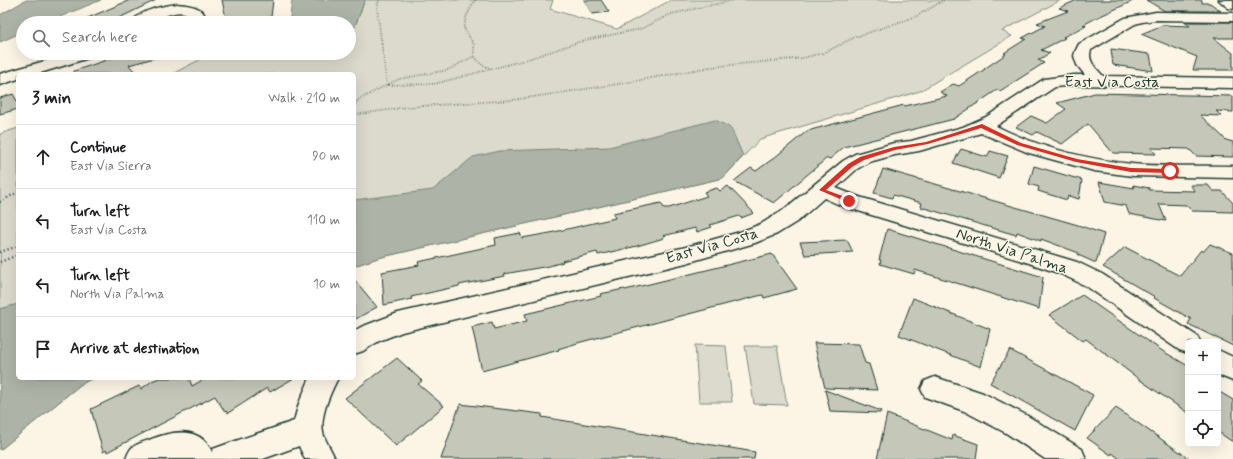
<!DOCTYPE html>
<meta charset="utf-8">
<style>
body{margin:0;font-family:Mynerve,sans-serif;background:#f6f6f6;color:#202124}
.controls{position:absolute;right:12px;bottom:12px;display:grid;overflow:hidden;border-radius:6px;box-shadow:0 4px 16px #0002}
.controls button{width:36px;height:36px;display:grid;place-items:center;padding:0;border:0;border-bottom:1px solid #e0e0e0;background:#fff;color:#202124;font:20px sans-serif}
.stop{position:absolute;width:12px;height:12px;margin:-9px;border:3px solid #d93025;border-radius:50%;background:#fff}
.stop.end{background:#d93025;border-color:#fff;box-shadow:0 1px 4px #0008}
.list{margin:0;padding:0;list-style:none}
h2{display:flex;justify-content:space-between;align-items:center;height:52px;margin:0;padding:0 16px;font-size:17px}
h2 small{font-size:13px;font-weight:400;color:#757577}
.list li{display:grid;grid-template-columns:26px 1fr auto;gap:12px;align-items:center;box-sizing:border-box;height:64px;padding:0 16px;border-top:1px solid #e0e0e0}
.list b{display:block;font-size:15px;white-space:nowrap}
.list p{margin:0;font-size:13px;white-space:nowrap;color:#757577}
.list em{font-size:13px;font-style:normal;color:#757577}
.icon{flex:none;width:22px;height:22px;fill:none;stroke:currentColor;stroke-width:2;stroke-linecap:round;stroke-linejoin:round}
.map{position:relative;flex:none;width:1233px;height:459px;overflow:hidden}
.search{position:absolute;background:#fff;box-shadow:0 4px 16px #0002;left:16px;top:16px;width:340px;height:44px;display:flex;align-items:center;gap:10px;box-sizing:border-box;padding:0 14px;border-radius:22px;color:#757577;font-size:15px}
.panel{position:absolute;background:#fff;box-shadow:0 4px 16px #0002;left:16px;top:72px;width:340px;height:308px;border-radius:6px}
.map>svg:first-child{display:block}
</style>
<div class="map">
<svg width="1233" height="459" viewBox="0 0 1233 459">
<rect width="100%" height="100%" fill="#fcf5e5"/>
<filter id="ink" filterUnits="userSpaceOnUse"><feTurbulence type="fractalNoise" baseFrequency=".025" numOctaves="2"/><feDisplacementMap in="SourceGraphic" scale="8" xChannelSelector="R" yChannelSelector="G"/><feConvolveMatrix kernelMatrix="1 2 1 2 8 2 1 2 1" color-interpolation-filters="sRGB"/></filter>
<g filter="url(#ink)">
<!-- green -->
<path fill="#dcdacc" stroke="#7e8c80" d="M 365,0 L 553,0 L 550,9 L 617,29 L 671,0 L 1061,0 L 1002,31 L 1012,36 L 920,91 L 760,139 L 723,178 L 378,258 L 354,266 L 354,74 L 172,74 L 213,53 L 349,53 L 349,34 L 353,31 Z
M 18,128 L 18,378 L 93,378 L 80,385 L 0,450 L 0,134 Z
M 695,345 L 726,346 L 732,402 L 699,402 Z
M 745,346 L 777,346 L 787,405 L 754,404 Z"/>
<!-- water -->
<path fill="#aeb3a7" stroke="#758479" d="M 26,0 L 101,0 L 45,23 L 23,23 L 23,32 L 0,42 L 0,15 Z
M 292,0 L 365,0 L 353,31 L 349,34 L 349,23 L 286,23 L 290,17 Z
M 715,120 L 731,128 L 743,156 L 723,178 L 378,258 L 354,266 L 354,200 L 433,190 L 473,157 L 500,151 L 609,147 Z
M 18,304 L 18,378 L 93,378 L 80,385 L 0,450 L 0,309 Z"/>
<!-- building -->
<path fill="#c5c7b9" stroke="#1f3d34" d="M 130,0 L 156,0 L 109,23 L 76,23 Z
M 222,0 L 273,0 L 271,17 L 264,18 L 263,23 L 247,23 L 248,21 L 227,23 Z
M 584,0 L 601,0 L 609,12 L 592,14 Z
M 1077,0 L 1135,0 L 1094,19 L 1083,25 L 1086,26 L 1063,37 L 1065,38 L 1041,50 L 1050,53 L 1038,60 L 1044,63 L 1000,91 L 997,90 L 954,119 L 844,147 L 830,159 L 827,158 L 774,203 L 734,181 L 751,168 L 756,171 L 774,158 L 807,131 L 904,105 L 905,106 L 947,96 L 940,92 L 953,84 L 959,86 L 985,69 L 984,69 L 1006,54 L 1004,53 L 1026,39 L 1022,38 L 1045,26 L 1037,23 L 1068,11 L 1059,8 Z
M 1146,0 L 1202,0 L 1202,3 L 1210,3 L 1221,11 L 1165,11 Z
M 1184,22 L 1233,22 L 1233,38 L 1214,38 L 1233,53 L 1233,70 L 1193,70 L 1197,57 L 1141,34 L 1163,25 L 1190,26 Z
M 1111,49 L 1150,54 L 1153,71 L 1113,65 Z
M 127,53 L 157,53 L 158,57 L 129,65 L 137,74 L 75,74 L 74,71 Z
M 1095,93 L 1233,96 L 1233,112 L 1216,111 L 1221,116 L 1200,115 L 1226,140 L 1233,142 L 1233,157 L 1196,156 L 1189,149 L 1151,148 L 1156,154 L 1113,153 L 1088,124 L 1062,144 L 1037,132 L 1033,135 L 1016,127 L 1031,116 L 1047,123 L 1066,109 L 1057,103 Z
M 13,94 L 18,103 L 18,109 L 0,114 L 0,98 Z
M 961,149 L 987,157 L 990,151 L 1008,156 L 999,178 L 953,163 Z
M 1034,166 L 1082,180 L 1079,199 L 1068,196 L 1067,200 L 1038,191 L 1039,187 L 1029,184 Z
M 883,169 L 1078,225 L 1104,234 L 1096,263 L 1078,255 L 1079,253 L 1041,239 L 1041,241 L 1017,232 L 1016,235 L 921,207 L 922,203 L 893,195 L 892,198 L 874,193 Z
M 1099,182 L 1134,188 L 1133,185 L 1149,188 L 1149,190 L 1195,191 L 1190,185 L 1208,185 L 1213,191 L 1222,191 L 1233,203 L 1233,212 L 1192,211 L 1186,205 L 1159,204 L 1166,221 L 1129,214 L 1126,206 L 1105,202 Z
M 728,186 L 754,213 L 741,218 L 739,216 L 710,225 L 712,227 L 697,232 L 695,228 L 663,236 L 664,238 L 637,246 L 598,255 L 597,252 L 562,261 L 563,262 L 549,266 L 504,274 L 505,276 L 459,285 L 459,286 L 411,297 L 412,299 L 384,305 L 382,272 L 419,265 L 418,262 L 496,245 L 495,238 L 520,233 L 522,238 L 550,233 L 615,218 L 613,213 L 661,203 L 664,208 L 669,208 L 707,196 L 704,192 L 717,188 L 720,191 Z
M 887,229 L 1043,277 L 1039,309 L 915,270 L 914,274 L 880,264 L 881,260 L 879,260 Z
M 847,240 L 853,252 L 805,255 L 800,242 Z
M 1210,244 L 1233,253 L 1233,346 L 1188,324 L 1191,319 L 1154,298 L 1155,297 L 1103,267 L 1125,247 L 1180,276 L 1201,250 L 1203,252 Z
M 772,254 L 797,289 L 764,298 L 763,295 L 758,296 L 581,342 L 558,349 L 559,350 L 482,371 L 472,327 L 492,322 L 494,329 L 527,321 L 525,314 L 601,296 L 600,294 L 624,289 L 625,290 Z
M 354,279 L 377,307 L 354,320 Z
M 1082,295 L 1161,350 L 1188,366 L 1188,413 L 1140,380 L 1086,339 L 1083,341 L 1049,315 Z
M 913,298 L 990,329 L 981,367 L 899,335 Z
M 814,343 L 859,344 L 865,363 L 869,364 L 877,390 L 825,388 Z
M 1010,350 L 1093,395 L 1075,431 L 990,383 Z
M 397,358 L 422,381 L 418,384 L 444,406 L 396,446 L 345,398 Z
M 159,378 L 189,378 L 192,386 L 206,378 L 294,378 L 270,392 L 267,388 L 228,413 L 226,411 L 225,412 L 215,396 L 107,452 L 106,450 L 103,452 L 91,409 L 139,386 L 141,389 L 152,381 Z
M 825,390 L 881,411 L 880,413 L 830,411 Z
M 1218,391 L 1233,400 L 1233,442 L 1218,432 Z
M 460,404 L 542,414 L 542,417 L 755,452 L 754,459 L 441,459 Z
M 1116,408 L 1190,459 L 1120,459 L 1112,453 L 1111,455 L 1087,438 Z
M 887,414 L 952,440 L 953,435 L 978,444 L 976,459 L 877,459 Z"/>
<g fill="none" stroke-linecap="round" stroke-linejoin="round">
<!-- minor casing -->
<g stroke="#1f3d34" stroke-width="3">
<path id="minor" d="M 1219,0 L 1233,0 L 1233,9 L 1228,8 Z
M 177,4 C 187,5 204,6 205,18 L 202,23 L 187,23 L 191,16 C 176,5 160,21 146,23 C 141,24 136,23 131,23 C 140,10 162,6 177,4 Z
M 1156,12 L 1233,13 L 1233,21 L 1156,20 L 1142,22 L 1135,24 L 1091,50 C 1087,61 1096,68 1103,76 L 1233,78 L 1233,88 L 1074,85 L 1055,87 L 996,126 C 1038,147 1084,159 1132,164 C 1165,167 1199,165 1233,166 L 1233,178 L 1133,176 L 1094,171 L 1029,153 L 981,133 L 919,151 L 895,155 L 869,162 L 857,169 L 836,188 L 856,196 L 1077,262 L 1102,274 L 1197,336 L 1200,342 L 1188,342 L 1188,353 L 1179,350 L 1086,286 L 1061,274 L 1029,263 L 842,206 L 824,198 L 798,221 L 777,234 L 755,243 L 686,263 L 402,332 L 379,341 L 363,351 L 354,354 L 354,331 L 361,327 L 398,313 L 686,247 L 740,232 L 761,224 L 782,211 L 843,161 L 855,154 L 894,143 L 911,141 L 963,127 L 986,117 L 1044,79 L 1074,75 L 1085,75 L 1077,65 L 1074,56 L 1075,52 L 1079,44 L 1125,18 Z
M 72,53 L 97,53 L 95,56 L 37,74 L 18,74 L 18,79 L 0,85 L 0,74 Z
M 1218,350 L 1233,357 L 1233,381 L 1218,375 Z
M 935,377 L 983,393 L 1026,415 L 1082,449 L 1086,459 L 1045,459 L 1006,433 L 964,411 L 925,397 L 921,389 L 925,381 Z
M 310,378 L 338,378 C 330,393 318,420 324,436 C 327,444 332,451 335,459 L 305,459 L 299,446 L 263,459 L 126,459 C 127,456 128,453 130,450 C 133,445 143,442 149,440 C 171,431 200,425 212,452 L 213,449 L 224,445 L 294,421 L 299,403 Z"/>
</g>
<!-- path-far1 -->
<path stroke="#1f3d34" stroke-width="2" stroke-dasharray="0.5 2" stroke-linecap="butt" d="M 379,0 L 377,8 L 387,85
M 475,0 L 466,17 L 464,28 L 474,45 L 474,56 L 482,65 L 492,69
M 387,85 L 399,79 L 448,70 L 474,56
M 354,106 L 358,100 L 387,85 L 434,84 L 525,60 L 585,40 L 641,29 L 671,14 L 734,0
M 354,115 L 407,107 L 513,100 L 625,83 L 710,67 L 803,58 L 826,52 L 853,38 L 917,16 L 944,0"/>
<!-- path -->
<path stroke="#1f3d34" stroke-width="2.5" stroke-dasharray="1 3" stroke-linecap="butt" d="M 0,202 L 18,192
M 0,252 L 18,246
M 0,262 L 18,255"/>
<!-- minor -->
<use href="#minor" fill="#fcf5e5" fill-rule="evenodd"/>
</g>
</g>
<!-- route -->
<path fill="#d93025" d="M 982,124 L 1021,143 L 1077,159 L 1131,168 L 1170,169 L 1173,171 L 1170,173 L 1131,172 L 1076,162 L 1017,145 L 981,128 L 928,144 L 895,150 L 864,160 L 852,167 L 826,190 L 851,199 L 851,202 L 847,202 L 819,190 L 848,164 L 860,157 L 894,147 L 926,142 Z"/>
<g text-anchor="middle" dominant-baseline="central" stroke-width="3" stroke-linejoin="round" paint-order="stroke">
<!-- street labels -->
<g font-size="16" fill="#1f3d34" stroke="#fcf5e5">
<text x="1112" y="82">East Via Costa</text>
<text transform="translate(712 246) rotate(-16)">East Via Costa</text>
<text transform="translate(1012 251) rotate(18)">North Via Palma</text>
</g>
</g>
</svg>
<div class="controls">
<button>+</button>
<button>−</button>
<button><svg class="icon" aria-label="locate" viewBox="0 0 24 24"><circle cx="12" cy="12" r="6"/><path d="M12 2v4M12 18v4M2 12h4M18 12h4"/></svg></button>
</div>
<div class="stop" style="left:1170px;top:171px"></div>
<div class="stop end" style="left:849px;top:201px"></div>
<div class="search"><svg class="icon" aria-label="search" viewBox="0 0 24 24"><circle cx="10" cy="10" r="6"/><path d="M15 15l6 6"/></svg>Search here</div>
<section class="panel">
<h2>3 min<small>Walk · 210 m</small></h2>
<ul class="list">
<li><svg class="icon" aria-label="ahead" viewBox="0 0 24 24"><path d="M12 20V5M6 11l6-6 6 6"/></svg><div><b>Continue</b><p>East Via Sierra</p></div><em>90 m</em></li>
<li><svg class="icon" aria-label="left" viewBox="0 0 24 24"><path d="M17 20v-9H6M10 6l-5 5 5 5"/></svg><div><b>Turn left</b><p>East Via Costa</p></div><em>110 m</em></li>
<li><svg class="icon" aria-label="left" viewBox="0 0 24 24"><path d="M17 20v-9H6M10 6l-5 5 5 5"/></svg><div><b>Turn left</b><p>North Via Palma</p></div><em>10 m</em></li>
<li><svg class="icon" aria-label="arrive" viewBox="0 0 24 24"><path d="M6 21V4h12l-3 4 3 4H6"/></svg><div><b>Arrive at destination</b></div></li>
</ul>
</section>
</div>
